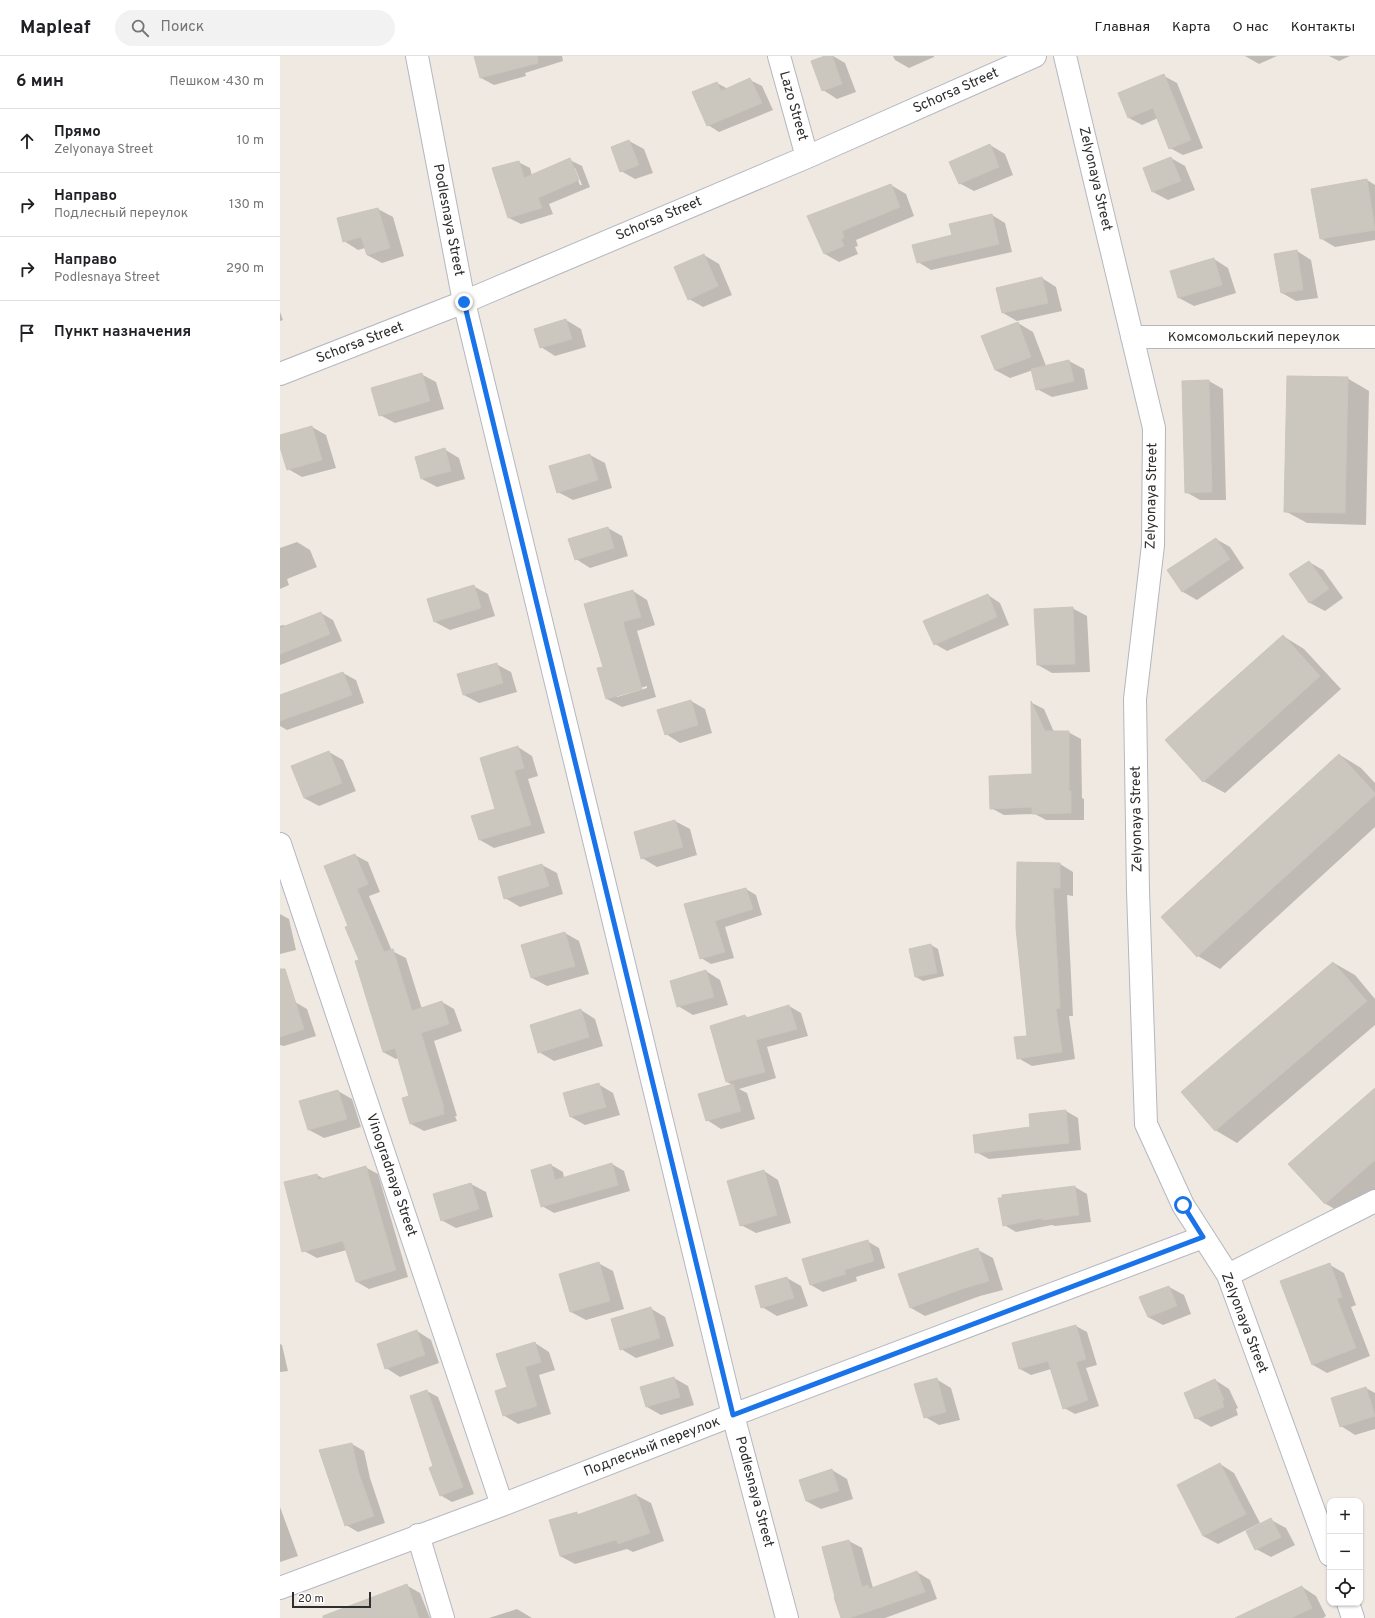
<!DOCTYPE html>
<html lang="ru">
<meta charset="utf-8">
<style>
body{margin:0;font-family:Overpass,sans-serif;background:#f2f2f2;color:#202124}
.controls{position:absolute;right:12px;bottom:12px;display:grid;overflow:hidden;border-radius:8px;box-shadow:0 1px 3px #0004}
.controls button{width:36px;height:36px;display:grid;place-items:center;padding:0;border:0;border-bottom:1px solid #e0e0e0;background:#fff;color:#202124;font:20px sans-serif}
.scale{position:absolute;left:12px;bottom:10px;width:79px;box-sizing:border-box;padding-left:4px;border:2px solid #2e2e2e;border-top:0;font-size:11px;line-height:14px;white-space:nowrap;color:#2e2e2e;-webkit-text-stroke:3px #fff;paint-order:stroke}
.stop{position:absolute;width:12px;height:12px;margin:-9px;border:3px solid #1a73e8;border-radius:50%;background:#fff}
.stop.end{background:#1a73e8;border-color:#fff;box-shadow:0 1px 4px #0008}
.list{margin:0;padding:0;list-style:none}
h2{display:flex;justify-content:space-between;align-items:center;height:52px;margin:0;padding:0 16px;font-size:17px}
h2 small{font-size:13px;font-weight:400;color:#757577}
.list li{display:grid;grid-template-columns:26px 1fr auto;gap:12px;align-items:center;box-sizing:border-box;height:64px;padding:0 16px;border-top:1px solid #e0e0e0}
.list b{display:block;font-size:15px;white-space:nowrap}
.list p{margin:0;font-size:13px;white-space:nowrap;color:#757577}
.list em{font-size:13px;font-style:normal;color:#757577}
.icon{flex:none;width:22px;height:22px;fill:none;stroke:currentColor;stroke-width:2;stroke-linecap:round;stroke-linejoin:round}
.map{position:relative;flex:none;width:1095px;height:1562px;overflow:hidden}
header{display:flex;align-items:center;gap:24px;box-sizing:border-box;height:56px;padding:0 20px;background:#fff;border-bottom:1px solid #e0e0e0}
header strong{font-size:19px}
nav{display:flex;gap:22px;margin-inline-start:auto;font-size:14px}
.search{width:280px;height:36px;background:#f2f2f2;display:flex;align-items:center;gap:10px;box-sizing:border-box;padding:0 14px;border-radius:22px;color:#757577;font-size:15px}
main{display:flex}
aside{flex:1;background:#fff}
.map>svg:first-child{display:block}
</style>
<header>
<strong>Mapleaf</strong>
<div class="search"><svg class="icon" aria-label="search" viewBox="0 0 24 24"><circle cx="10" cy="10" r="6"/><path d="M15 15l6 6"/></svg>Поиск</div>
<nav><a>Главная</a><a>Карта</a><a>О нас</a><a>Контакты</a></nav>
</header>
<main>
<aside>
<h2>6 мин<small>Пешком · 430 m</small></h2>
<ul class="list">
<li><svg class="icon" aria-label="ahead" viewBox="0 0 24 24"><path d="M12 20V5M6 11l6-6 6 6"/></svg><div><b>Прямо</b><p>Zelyonaya Street</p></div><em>10 m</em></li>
<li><svg class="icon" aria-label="right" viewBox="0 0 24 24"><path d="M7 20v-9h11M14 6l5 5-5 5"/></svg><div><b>Направо</b><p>Подлесный переулок</p></div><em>130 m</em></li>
<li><svg class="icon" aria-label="right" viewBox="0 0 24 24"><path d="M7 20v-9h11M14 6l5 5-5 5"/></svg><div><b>Направо</b><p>Podlesnaya Street</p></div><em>290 m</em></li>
<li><svg class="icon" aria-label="arrive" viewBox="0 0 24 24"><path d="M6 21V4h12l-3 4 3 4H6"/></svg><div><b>Пункт назначения</b></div></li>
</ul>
</aside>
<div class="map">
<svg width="1095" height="1562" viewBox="0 0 1095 1562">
<rect width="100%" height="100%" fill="#efe9e1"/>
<!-- shadow -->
<path fill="#0003" fill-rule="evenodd" d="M 195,0 L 282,0 L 283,5 L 245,17 L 246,20 L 214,29 L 201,22 Z
M 548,0 L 553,0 L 565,7 L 576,36 L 557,43 L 543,34 Z
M 613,0 L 654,0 L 654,1 L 629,12 L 615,4 Z
M 965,0 L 997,0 L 979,8 Z
M 1049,0 L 1070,0 L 1059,5 Z
M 884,20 L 897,27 L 923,92 L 903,99 L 890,92 L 878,62 L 862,69 L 849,62 L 839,38 Z
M 470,24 L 482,30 L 493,54 L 439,76 L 428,69 L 437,27 L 448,33 Z
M 349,85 L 364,93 L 373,117 L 355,123 L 341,115 Z
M 710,89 L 725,98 L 733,119 L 694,135 L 679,127 Z
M 891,102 L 905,110 L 915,134 L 888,144 L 873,136 L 864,112 Z
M 290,104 L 302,110 L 310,131 L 269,148 L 273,158 L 241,168 L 229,162 L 238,106 L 250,112 L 252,120 ZM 293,112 L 295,112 L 302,129 L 300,129 Z
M 1087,124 L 1095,129 L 1095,184 L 1055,191 L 1040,182 Z
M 611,129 L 626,138 L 634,160 L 576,184 L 578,190 L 575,191 L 578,198 L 559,206 L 545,198 L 529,161 Z
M 98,153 L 113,161 L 124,200 L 102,207 L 87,199 L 85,192 L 78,194 L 64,185 Z
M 712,159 L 725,167 L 732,196 L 651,214 L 638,206 L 673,180 Z
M 1017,195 L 1031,204 L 1038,242 L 1016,245 L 1002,237 Z
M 424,199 L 439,208 L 452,239 L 423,251 L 409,243 Z
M 934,203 L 948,212 L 956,237 L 914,250 L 899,242 Z
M 762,222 L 776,231 L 782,255 L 737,265 L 723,257 Z
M 0,256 L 3,264 L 0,265 Z
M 286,264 L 301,273 L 306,291 L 275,300 L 261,291 Z
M 738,267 L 753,276 L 766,310 L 789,305 L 804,313 L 808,333 L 772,341 L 757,333 L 753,314 L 730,322 L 715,314 Z
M 141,318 L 156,326 L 164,353 L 115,367 L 100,359 Z
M 1067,322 L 1089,335 L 1086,469 L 1027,467 L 1005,455 Z
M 929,325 L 943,333 L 946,444 L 920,444 L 906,436 Z
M 32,371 L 46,379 L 56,412 L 22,421 L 8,413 L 0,387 L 0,380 Z
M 164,393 L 179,402 L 185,423 L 157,431 L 142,423 L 136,402 Z
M 310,399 L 325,407 L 332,432 L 293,444 L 278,436 L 271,410 Z
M 328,472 L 342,480 L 348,500 L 310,512 L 296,503 Z
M 936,483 L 950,491 L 964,512 L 917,544 L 903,536 L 888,515 Z
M 17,486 L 30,494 L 37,511 L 7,523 L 9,529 L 0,533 L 0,492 Z
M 1029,506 L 1043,514 L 1063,542 L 1045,555 L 1030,547 L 1010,519 Z
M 193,530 L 208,538 L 215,560 L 170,574 L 155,566 Z
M 353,535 L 367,544 L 375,569 L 357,575 L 376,641 L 342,651 L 327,643 L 324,612 ZM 367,630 L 367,632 L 337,641 L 337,639 Z
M 708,539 L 720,547 L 729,569 L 667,595 L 655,588 Z
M 792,552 L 807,560 L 810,616 L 772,617 L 758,609 Z
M 41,557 L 53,564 L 62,585 L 0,609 L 0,570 L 3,569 L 6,570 Z
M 1003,580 L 1024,593 L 1061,633 L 945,737 L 923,725 Z
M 216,608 L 231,616 L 237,636 L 199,647 L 184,639 Z
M 63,617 L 76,624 L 84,647 L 7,674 L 0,670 L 0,640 Z
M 411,645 L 425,653 L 432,677 L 400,687 L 386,678 Z
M 752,647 L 764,653 L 774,676 L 788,676 L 801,683 L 802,742 L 804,743 L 804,764 L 766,764 L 755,758 L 724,759 L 711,752 L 753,719 Z
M 238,691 L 252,700 L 258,720 L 248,723 L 265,777 L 214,792 L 200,784 L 216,753 Z
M 49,696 L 63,704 L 76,735 L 39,750 L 24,742 Z
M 1060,699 L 1081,712 L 1095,727 L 1095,771 L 940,913 L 918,900 L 882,861 Z
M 395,765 L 410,773 L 417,799 L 377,811 L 362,802 L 355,777 Z
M 75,799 L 88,806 L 100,836 L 89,840 L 112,895 L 126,902 L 142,953 L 162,946 L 174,953 L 182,975 L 154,985 L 177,1060 L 175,1060 L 177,1065 L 144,1075 L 131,1068 L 123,1042 L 130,1040 L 118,1002 L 116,1003 L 103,996 L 80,905 L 69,871 L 45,811 Z
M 780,808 L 793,816 L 793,840 L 787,839 L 793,960 L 789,960 L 795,1003 L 752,1010 L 738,1002 L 748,980 L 737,872 Z
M 262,809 L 277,817 L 283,838 L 240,851 L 225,842 Z
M 466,833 L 476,839 L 482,859 L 445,871 L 454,902 L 431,908 L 421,902 L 405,849 Z
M 0,858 L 9,863 L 16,894 L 0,898 Z
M 285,877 L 299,885 L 309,918 L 267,930 L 252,922 L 242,889 Z
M 651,889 L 658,893 L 664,920 L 643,925 L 636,921 Z
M 1054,907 L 1075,919 L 1095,943 L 1095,969 L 957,1087 L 935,1074 Z
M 426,915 L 440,924 L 448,949 L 413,959 L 398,950 Z
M 15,946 L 27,953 L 36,980 L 4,990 L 0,989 L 0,950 Z
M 509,950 L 521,957 L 528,980 L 487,991 L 496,1022 L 459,1033 L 467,1037 L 475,1063 L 441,1073 L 427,1064 L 453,1029 L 447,1026 L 431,971 L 465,960 L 469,962 Z
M 301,954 L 315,963 L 323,990 L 274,1005 L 259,996 Z
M 318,1028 L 333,1037 L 340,1059 L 305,1069 L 291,1061 Z
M 1095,1033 L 1095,1136 L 1067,1160 L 1046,1148 L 1010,1108 Z
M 58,1035 L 72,1043 L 81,1071 L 44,1082 L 29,1074 Z
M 786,1055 L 798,1062 L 801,1094 L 709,1103 L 696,1096 Z
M 332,1108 L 344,1115 L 350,1135 L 274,1157 L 262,1150 L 271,1109 L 283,1116 L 284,1122 Z
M 85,1111 L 98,1118 L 128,1221 L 89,1233 L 77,1226 L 67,1194 L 37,1202 L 24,1195 L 37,1119 L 44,1123 Z
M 484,1115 L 498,1124 L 511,1167 L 476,1177 L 461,1169 Z
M 191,1128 L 206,1136 L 213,1161 L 176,1172 L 161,1164 Z
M 795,1131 L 807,1138 L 811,1166 L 775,1170 L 772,1169 L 736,1176 L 724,1169 L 723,1142 Z
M 587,1185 L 599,1192 L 605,1212 L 576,1221 L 577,1225 L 543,1236 L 531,1229 Z
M 698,1194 L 713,1202 L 723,1234 L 700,1240 L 645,1260 L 631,1252 Z
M 318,1207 L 333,1215 L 344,1253 L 306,1264 L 291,1256 Z
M 1050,1209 L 1064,1217 L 1076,1249 L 1071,1251 L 1090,1300 L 1047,1317 L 1033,1309 L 1001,1226 Z
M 507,1222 L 521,1230 L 528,1250 L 497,1260 L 482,1251 Z
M 889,1231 L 904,1239 L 911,1258 L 883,1269 L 868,1261 Z
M 370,1252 L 385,1261 L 394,1290 L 356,1302 L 341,1293 Z
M 796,1270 L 807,1276 L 817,1309 L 806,1312 L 819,1350 L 795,1358 L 784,1352 L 771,1313 L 751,1319 L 740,1313 L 733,1288 Z
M 137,1275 L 151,1284 L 159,1307 L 120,1321 L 106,1312 Z
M 255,1287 L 269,1296 L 275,1314 L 259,1319 L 271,1358 L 238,1368 L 223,1359 L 228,1332 Z
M 0,1288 L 2,1289 L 8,1315 L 0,1316 Z
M 394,1322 L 408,1330 L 414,1349 L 381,1359 L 367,1351 Z
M 656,1323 L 671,1332 L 680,1364 L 659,1369 L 645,1361 Z
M 935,1324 L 949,1333 L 958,1352 L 956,1353 L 958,1359 L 931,1371 L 916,1362 Z
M 1086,1332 L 1095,1337 L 1095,1373 L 1075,1379 L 1061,1370 Z
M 147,1335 L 158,1341 L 194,1438 L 172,1446 L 160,1439 L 155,1411 Z
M 72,1388 L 84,1395 L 90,1422 L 105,1467 L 78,1476 L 66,1469 Z
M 940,1408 L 954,1417 L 980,1467 L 938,1488 L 923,1480 Z
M 552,1414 L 567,1423 L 573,1443 L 541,1453 L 526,1445 Z
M 356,1439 L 371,1447 L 384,1485 L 353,1496 L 347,1493 L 295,1508 L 280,1500 L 296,1457 L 300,1459 Z
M 0,1451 L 18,1500 L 0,1506 Z
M 991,1464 L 1006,1472 L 1015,1489 L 991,1501 L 976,1493 Z
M 569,1485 L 582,1492 L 593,1532 L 637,1516 L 650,1524 L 657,1543 L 605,1562 L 562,1562 Z
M 126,1529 L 140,1537 L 150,1562 L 97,1562 Z
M 1022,1531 L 1036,1540 L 1046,1560 L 1043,1562 L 978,1562 Z
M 237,1553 L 252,1562 L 209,1562 Z"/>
<!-- building -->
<path fill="#cbc7bf" stroke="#cbc5ba" d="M 194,0 L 257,0 L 258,7 L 200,22 Z
M 545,0 L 552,0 L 562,28 L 542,35 L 531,5 Z
M 884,18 L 911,84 L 889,93 L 873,52 L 848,62 L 838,37 Z
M 470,22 L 482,47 L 427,70 L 412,36 L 437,26 L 441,35 Z
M 349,84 L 359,109 L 340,116 L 331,91 Z
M 710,88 L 719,111 L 679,128 L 669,106 Z
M 891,101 L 901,125 L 872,136 L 863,112 Z
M 290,102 L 299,124 L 258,142 L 262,152 L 228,162 L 212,112 L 239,105 L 244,122 Z
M 1087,123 L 1095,174 L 1040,183 L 1031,133 Z
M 611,128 L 620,151 L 562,175 L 564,182 L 561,183 L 564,190 L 544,198 L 527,160 Z
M 98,152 L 110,192 L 87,199 L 81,181 L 63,186 L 57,162 Z
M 712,158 L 719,188 L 637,207 L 632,189 L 672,179 L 669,168 Z
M 1017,194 L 1023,234 L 1001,237 L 994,198 Z
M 424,198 L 438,230 L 408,244 L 394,211 Z
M 934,202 L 942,229 L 898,242 L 890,215 Z
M 762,221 L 768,247 L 722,257 L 716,232 Z
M 286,263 L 292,283 L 260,292 L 254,273 Z
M 738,266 L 751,301 L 715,314 L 701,280 Z
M 789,304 L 794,325 L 756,334 L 751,313 Z
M 142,317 L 150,345 L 99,360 L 91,332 Z
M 1007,320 L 1068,321 L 1065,457 L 1004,456 Z
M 929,324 L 932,436 L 905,437 L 902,325 Z
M 32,370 L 42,404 L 7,414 L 0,391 L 0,379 Z
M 165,392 L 171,415 L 141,423 L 135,401 Z
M 310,398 L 318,424 L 277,437 L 269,410 Z
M 328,471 L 334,492 L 295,504 L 288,483 Z
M 936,482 L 950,503 L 902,536 L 887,514 Z
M 1029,505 L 1049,533 L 1029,547 L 1009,518 Z
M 194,529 L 201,552 L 154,566 L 147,543 Z
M 353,534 L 361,561 L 343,566 L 362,633 L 326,643 L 317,612 L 323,611 L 304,548 Z
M 708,538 L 717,561 L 654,589 L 643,565 Z
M 793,551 L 795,608 L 757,609 L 754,553 Z
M 41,556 L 50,578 L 0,598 L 0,572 Z
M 1003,579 L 1040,620 L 923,726 L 885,684 Z
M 217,607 L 223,627 L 183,639 L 177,618 Z
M 63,616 L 72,639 L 0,665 L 0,639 Z
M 411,644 L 418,669 L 385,679 L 377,654 Z
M 751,645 L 765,675 L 789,675 L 789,735 L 791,735 L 791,757 L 752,758 L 752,751 L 710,753 L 709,720 L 752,718 Z
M 238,690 L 244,712 L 234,715 L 251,769 L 199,784 L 191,760 L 215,753 L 200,702 Z
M 49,695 L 62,727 L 24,742 L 11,710 Z
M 1059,698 L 1095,737 L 1095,739 L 917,901 L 881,861 Z
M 395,764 L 403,791 L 361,803 L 354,776 Z
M 75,798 L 88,828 L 77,833 L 104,896 L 113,893 L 132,955 L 162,945 L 169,968 L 141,977 L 164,1052 L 163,1053 L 164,1058 L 130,1068 L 122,1042 L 129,1040 L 115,992 L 103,996 L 75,905 L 79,904 L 65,871 L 68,870 L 44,810 Z
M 737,806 L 780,807 L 780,832 L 773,832 L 780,952 L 776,953 L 782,996 L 737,1003 L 734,981 L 747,980 L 736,872 Z
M 262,808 L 269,830 L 224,843 L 218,821 Z
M 466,832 L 473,853 L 435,865 L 445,896 L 420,903 L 404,848 Z
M 285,876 L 295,910 L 251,922 L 241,889 Z
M 651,888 L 657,917 L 635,921 L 629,893 Z
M 1053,906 L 1087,945 L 935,1075 L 901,1036 Z
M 0,913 L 5,913 L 24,973 L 0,981 Z
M 426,914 L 434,941 L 397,951 L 390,925 Z
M 509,949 L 517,973 L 476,984 L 485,1016 L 446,1026 L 430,970 L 465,959 L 466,962 Z
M 301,953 L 309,981 L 258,997 L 250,969 Z
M 319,1027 L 326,1051 L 290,1061 L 283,1037 Z
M 453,1028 L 461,1055 L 426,1065 L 418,1038 Z
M 1095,1032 L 1095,1104 L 1045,1148 L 1008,1108 Z
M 58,1034 L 67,1063 L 28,1074 L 19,1045 Z
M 786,1054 L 789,1087 L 695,1097 L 693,1079 L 750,1071 L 749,1058 Z
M 332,1107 L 338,1129 L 261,1151 L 251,1114 L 271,1108 L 275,1124 Z
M 86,1110 L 116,1214 L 76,1226 L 63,1185 L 22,1196 L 4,1126 L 37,1118 L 38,1124 Z
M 484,1114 L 497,1159 L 460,1170 L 447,1125 Z
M 191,1127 L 199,1153 L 161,1165 L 153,1138 Z
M 795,1130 L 799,1159 L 762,1164 L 762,1162 L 723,1170 L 718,1142 L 722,1142 L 722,1139 Z
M 588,1184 L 594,1205 L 564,1214 L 566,1218 L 530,1229 L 522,1203 Z
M 698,1192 L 709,1225 L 685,1232 L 630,1252 L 618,1218 Z
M 319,1206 L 330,1245 L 290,1256 L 279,1218 Z
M 1050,1207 L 1062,1241 L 1057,1243 L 1076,1292 L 1032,1309 L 1000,1225 Z
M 507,1221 L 514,1242 L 481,1252 L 475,1230 Z
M 889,1230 L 897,1250 L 868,1261 L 859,1241 Z
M 371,1251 L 380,1282 L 340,1294 L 331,1263 Z
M 796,1269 L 806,1303 L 796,1306 L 808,1344 L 783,1353 L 768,1305 L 739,1313 L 732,1287 Z
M 137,1274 L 145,1299 L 105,1313 L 97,1288 Z
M 255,1286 L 261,1306 L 245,1311 L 257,1350 L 223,1360 L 215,1335 L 227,1331 L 216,1298 Z
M 394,1321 L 400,1341 L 366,1351 L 360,1331 Z
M 657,1322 L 666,1356 L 644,1362 L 634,1328 Z
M 935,1323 L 944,1344 L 942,1344 L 944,1351 L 915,1363 L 904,1337 Z
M 1086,1331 L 1095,1360 L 1060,1371 L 1051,1342 Z
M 147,1334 L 183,1431 L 160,1440 L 149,1412 L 153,1410 L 130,1340 Z
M 72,1387 L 78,1415 L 94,1460 L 65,1470 L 39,1394 Z
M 940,1407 L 966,1458 L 923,1480 L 897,1429 Z
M 552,1413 L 559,1435 L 526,1445 L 519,1424 Z
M 356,1438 L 370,1477 L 338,1488 L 336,1484 L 280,1500 L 269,1464 L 297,1456 L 297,1459 Z
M 991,1462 L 1001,1481 L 975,1494 L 966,1475 Z
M 569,1484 L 582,1531 L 588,1529 L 589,1533 L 637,1515 L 645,1536 L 569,1562 L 561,1562 L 554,1541 L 555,1541 L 542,1491 Z
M 127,1528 L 139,1562 L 43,1562 L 43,1560 Z
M 1022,1530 L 1032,1552 L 1011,1562 L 955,1562 Z"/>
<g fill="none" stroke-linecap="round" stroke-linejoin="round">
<!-- minor casing -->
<g stroke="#b4b7c1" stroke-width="24">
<path id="minor" d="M 137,0 L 184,246 L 453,1359 L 507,1562
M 499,0 L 527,101
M 785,0 L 874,372 L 873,489 L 855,643 L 858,835 L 866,1068 L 903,1149 L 948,1219 L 1050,1499
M 852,281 L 1095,281
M 0,318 L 184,246 L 527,101 L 755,0
M 0,788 L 222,1449
M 948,1219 L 1095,1145
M 138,1479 L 163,1562
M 0,1532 L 222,1449 L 453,1359 L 923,1181
M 1068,1547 L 1073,1562"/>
</g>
<!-- minor -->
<use href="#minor" stroke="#fff" stroke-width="22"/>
</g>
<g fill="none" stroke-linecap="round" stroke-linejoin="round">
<!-- route -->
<path stroke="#1a73e8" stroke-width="5" d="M 184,246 L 453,1359 L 923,1181 L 903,1149"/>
</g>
<g text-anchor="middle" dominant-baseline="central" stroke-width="3" stroke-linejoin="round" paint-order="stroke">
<!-- street labels -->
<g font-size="14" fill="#2e2e2e" stroke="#fff">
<text transform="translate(676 35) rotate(-24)">Schorsa Street</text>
<text transform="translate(513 50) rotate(74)">Lazo Street</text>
<text transform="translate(815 123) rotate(77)">Zelyonaya Street</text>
<text transform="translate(379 163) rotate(-23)">Schorsa Street</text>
<text transform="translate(168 164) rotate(79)">Podlesnaya Street</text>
<text x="974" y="281">Комсомольский переулок</text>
<text transform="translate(80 287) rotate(-21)">Schorsa Street</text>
<text transform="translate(872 440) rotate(-89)">Zelyonaya Street</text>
<text transform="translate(857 763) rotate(-91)">Zelyonaya Street</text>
<text transform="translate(111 1119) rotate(71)">Vinogradnaya Street</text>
<text transform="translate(964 1267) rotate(69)">Zelyonaya Street</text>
<text transform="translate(372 1391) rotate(-21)">Подлесный переулок</text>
<text transform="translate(474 1436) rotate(75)">Podlesnaya Street</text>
</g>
</g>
</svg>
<div class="controls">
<button>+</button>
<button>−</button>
<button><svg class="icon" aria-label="locate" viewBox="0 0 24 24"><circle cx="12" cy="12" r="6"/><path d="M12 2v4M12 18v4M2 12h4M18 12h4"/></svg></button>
</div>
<div class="scale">20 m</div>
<div class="stop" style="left:903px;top:1149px"></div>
<div class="stop end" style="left:184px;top:246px"></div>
</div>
</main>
